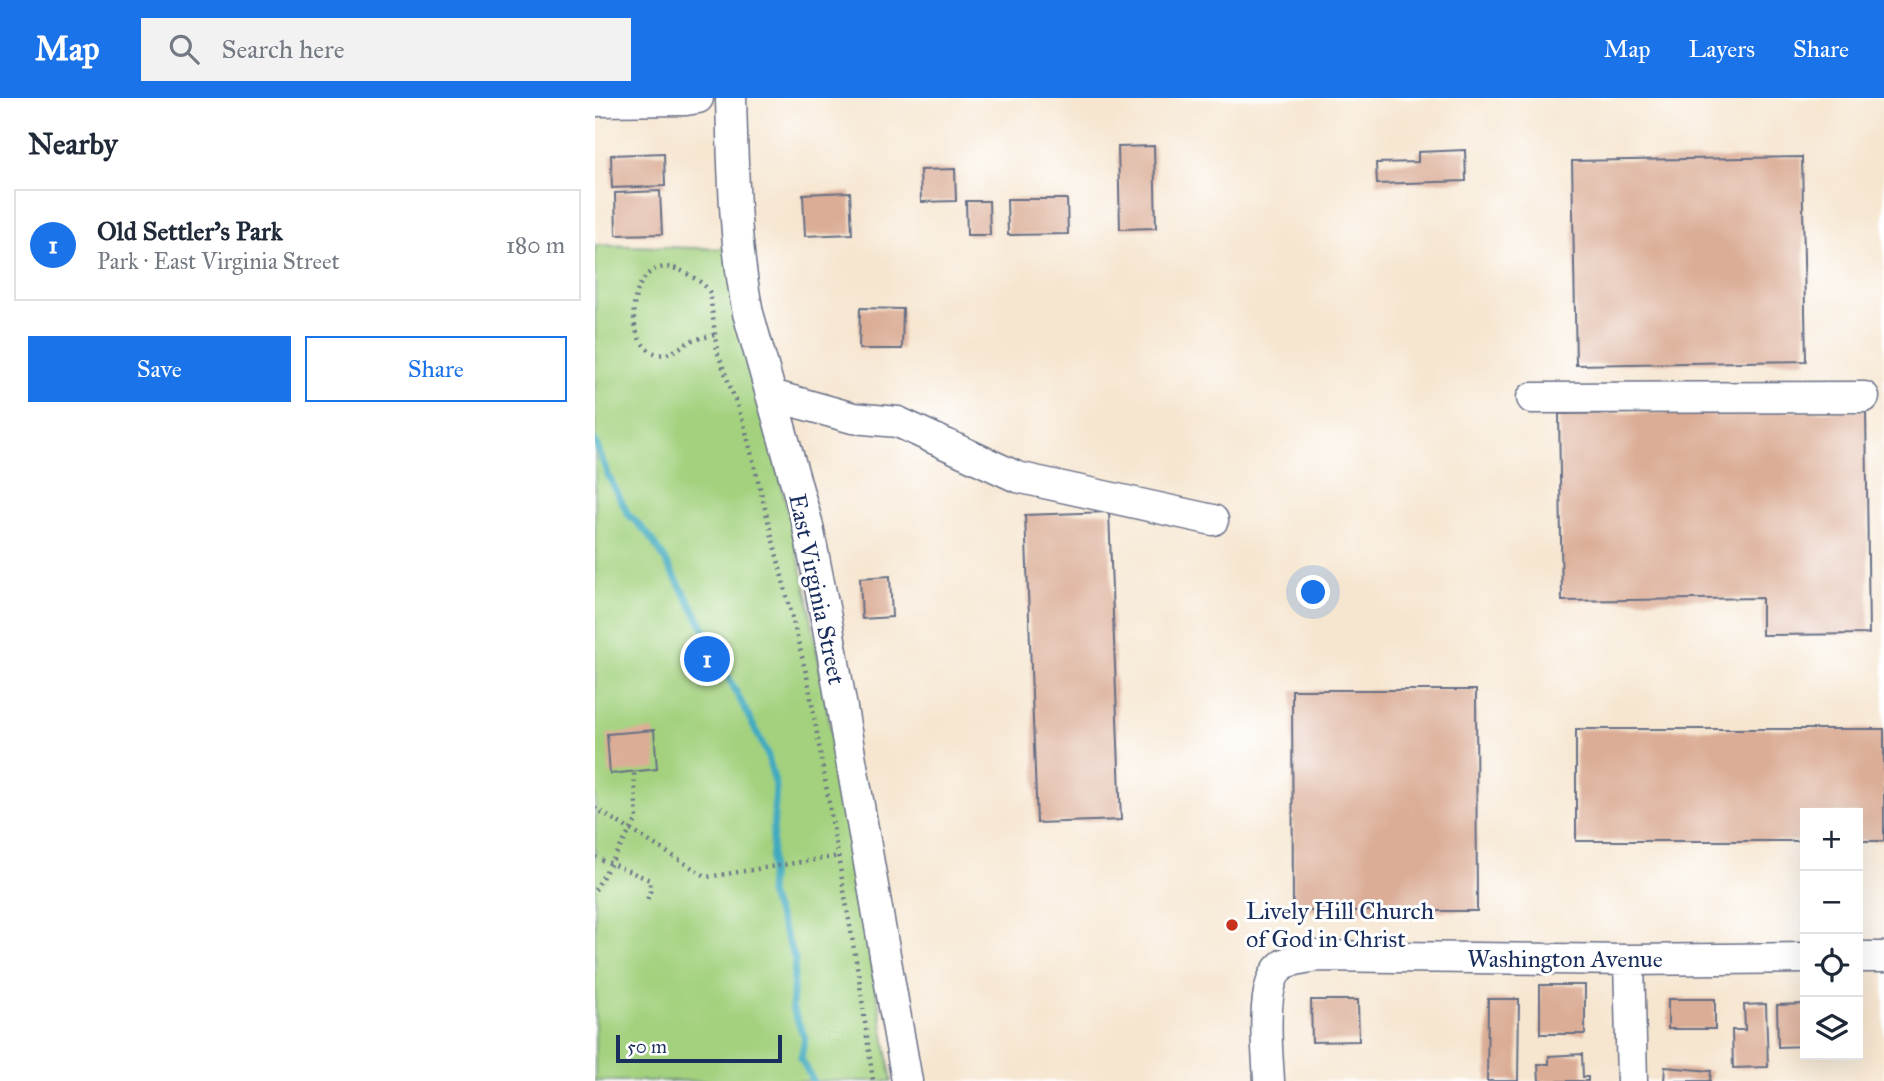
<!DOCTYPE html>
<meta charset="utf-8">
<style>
body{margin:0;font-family:"IM FELL Great Primer",serif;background:#f2f2f3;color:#1f2937}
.controls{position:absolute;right:21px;bottom:21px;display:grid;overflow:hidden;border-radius:0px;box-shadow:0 7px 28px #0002}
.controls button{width:63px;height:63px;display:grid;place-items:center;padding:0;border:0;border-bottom:2px solid #e0e1e3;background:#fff;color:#1f2937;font:35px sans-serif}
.scale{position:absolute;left:21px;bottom:18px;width:166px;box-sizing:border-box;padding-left:7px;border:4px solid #1b2f5e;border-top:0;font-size:19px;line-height:24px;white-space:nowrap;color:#1b2f5e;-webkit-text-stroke:5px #fff;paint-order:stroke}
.you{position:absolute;left:719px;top:495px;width:24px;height:24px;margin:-18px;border:5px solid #fff;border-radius:50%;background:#1a73e8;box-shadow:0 0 0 10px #1a73e833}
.badge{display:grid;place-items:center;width:46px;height:46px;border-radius:50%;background:#1a73e8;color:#fff;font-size:23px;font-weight:700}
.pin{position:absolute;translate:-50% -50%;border:4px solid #fff;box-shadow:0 2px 7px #0006}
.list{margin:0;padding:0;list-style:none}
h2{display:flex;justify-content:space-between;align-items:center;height:91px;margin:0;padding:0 28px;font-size:30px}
h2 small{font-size:23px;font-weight:400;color:#747a83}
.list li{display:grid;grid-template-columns:46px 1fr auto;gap:21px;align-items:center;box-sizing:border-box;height:112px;margin:0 14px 14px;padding:0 14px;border:2px solid #e0e1e3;border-radius:0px}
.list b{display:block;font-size:26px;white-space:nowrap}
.list p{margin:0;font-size:23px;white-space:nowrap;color:#747a83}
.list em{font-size:23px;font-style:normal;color:#747a83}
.actions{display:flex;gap:14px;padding:21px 28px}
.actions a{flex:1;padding:16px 0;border:2px solid #1a73e8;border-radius:0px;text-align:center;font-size:24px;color:#1a73e8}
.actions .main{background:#1a73e8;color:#fff}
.icon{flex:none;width:38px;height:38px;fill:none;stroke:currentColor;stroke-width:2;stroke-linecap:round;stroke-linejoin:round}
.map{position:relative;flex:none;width:1289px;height:983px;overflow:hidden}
header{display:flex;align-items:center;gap:42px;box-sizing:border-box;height:98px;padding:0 35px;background:#1a73e8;color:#fff}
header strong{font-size:33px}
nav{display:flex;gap:38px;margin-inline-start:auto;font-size:24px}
.search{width:490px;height:63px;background:#f2f2f3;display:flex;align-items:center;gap:18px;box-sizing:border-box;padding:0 24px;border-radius:0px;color:#747a83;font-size:26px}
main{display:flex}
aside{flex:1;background:#fff}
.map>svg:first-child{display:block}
</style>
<header>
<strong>Map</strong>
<div class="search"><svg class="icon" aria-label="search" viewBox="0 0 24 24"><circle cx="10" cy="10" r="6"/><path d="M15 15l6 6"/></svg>Search here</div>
<nav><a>Map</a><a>Layers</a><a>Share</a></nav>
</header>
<main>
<aside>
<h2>Nearby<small></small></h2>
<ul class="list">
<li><span class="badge">1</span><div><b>Old Settler's Park</b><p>Park · East Virginia Street</p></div><em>180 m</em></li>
</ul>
<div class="actions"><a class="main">Save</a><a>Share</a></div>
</aside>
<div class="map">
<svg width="1289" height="983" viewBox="0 0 1289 983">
<rect width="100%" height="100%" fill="#fff"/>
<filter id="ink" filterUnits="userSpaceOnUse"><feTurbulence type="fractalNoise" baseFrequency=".0143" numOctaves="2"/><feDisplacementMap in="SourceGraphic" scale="14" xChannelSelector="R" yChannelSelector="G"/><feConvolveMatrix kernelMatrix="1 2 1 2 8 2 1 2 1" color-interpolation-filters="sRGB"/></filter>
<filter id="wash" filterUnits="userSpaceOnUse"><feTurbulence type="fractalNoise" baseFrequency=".00686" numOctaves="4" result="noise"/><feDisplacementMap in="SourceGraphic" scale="28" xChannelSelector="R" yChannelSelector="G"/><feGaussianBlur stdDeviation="1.57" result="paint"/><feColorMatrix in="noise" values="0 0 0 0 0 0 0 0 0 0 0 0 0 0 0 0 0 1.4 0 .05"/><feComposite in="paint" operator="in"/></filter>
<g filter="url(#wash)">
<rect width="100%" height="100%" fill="#f6e6d0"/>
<!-- green -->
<path fill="#a3d17e" stroke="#5f806e" stroke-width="2" d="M 0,147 L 132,151 L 213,501 L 297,983 L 0,983 Z"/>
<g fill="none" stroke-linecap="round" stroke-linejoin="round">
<!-- stream -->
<path stroke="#40aabf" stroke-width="7" d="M 0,343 L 13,377 L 33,416 L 52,435 L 66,455 L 102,517 L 172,655 L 181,688 L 174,796 L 200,861 L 197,910 L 210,940 L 206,960 L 218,983"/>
</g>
<g id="blocks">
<!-- building -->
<path fill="#dbad96" d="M 559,48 L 561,130 L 525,131 L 523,49 Z
M 870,52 L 871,83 L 782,86 L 781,65 L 823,64 L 823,54 Z
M 69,55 L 70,88 L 17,90 L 16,57 Z
M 1207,59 L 1211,263 L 981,267 L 977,63 Z
M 360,71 L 361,103 L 326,104 L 325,72 Z
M 65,93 L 67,136 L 21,137 L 20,95 Z
M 255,94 L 257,136 L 210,138 L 208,96 Z
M 412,101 L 472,101 L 473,136 L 413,137 Z
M 371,103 L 394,103 L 395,137 L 372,137 Z
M 265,210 L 308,211 L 307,251 L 264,251 Z
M 1271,312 L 1274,536 L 1167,537 L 1167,500 L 967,503 L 964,316 Z
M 514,414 L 526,722 L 442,725 L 430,417 Z
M 295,478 L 297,519 L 267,521 L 265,480 Z
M 697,592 L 881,592 L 882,813 L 698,813 Z
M 981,631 L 1289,631 L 1289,743 L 1263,743 L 1263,715 L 1210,715 L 1210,743 L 981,743 Z
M 59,632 L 62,671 L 15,676 L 12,636 Z
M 945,887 L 990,887 L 990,936 L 945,936 Z
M 893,901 L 924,901 L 923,983 L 892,983 Z
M 1073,901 L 1120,901 L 1120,931 L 1073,931 Z
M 716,902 L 763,902 L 764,943 L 717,944 Z
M 1171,906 L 1173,969 L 1138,970 L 1137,932 L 1150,932 L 1149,907 Z
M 1210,906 L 1210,948 L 1183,949 L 1182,907 Z
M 987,956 L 988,979 L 993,979 L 993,983 L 944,983 L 943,966 L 954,966 L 954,958 Z
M 1070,969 L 1116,973 L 1115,983 L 1069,983 Z"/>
</g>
</g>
<g filter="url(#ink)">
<use href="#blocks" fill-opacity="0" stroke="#686f86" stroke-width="2"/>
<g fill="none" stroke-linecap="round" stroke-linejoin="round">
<!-- minor casing -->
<g stroke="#686f86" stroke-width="33">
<path id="minor" d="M 136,0 C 138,72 139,144 153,215 L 212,424 L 233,530 L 312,983
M 0,3 L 91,2 L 103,0
M 176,297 L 258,320 L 303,324 L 422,379 L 618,422
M 937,300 L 1269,299
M 1263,859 L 1289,859
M 1034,862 L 1037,983
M 674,983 C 673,956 663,882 689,866 C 698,861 711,860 721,858 L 1034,862 L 1210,860"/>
</g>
<!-- path -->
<path stroke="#686f86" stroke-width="4.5" stroke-dasharray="2 5" stroke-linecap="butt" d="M 119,237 C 112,239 105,240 98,242 C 87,247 75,259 63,256 C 22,247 34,144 91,175 C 100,181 110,185 115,195 L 122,253 L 149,326 L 213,583 L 264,880 L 278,983
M 0,710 L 112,779 L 244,758
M 0,759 L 55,782 L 55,794 L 52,802
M 0,792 L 42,721 L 39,674"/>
<!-- minor -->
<use href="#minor" stroke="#fff" stroke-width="30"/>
</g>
</g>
<!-- markers -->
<circle fill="#c8321e" stroke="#fff" stroke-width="2.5" cx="637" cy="827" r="7"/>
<g text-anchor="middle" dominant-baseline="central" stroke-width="6" stroke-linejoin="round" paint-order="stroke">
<!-- street labels -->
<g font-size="24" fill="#1b2f5e" stroke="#fff">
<text transform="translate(222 491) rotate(78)">East Virginia Street</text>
<text x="970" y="861">Washington Avenue</text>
</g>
<!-- poi labels -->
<g font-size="24" fill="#1b2f5e" stroke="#fff" text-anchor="start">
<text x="651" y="813">Lively Hill Church<tspan x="651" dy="28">of God in Christ</tspan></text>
</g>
</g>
</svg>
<div class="controls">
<button>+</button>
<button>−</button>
<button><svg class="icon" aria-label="locate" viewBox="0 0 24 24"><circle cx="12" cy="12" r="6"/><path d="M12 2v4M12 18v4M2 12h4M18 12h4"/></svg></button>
<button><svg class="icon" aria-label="layers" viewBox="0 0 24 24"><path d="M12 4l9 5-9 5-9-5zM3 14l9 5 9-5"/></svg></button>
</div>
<div class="scale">50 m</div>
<div class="you"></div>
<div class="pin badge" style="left:112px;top:561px">1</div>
</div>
</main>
